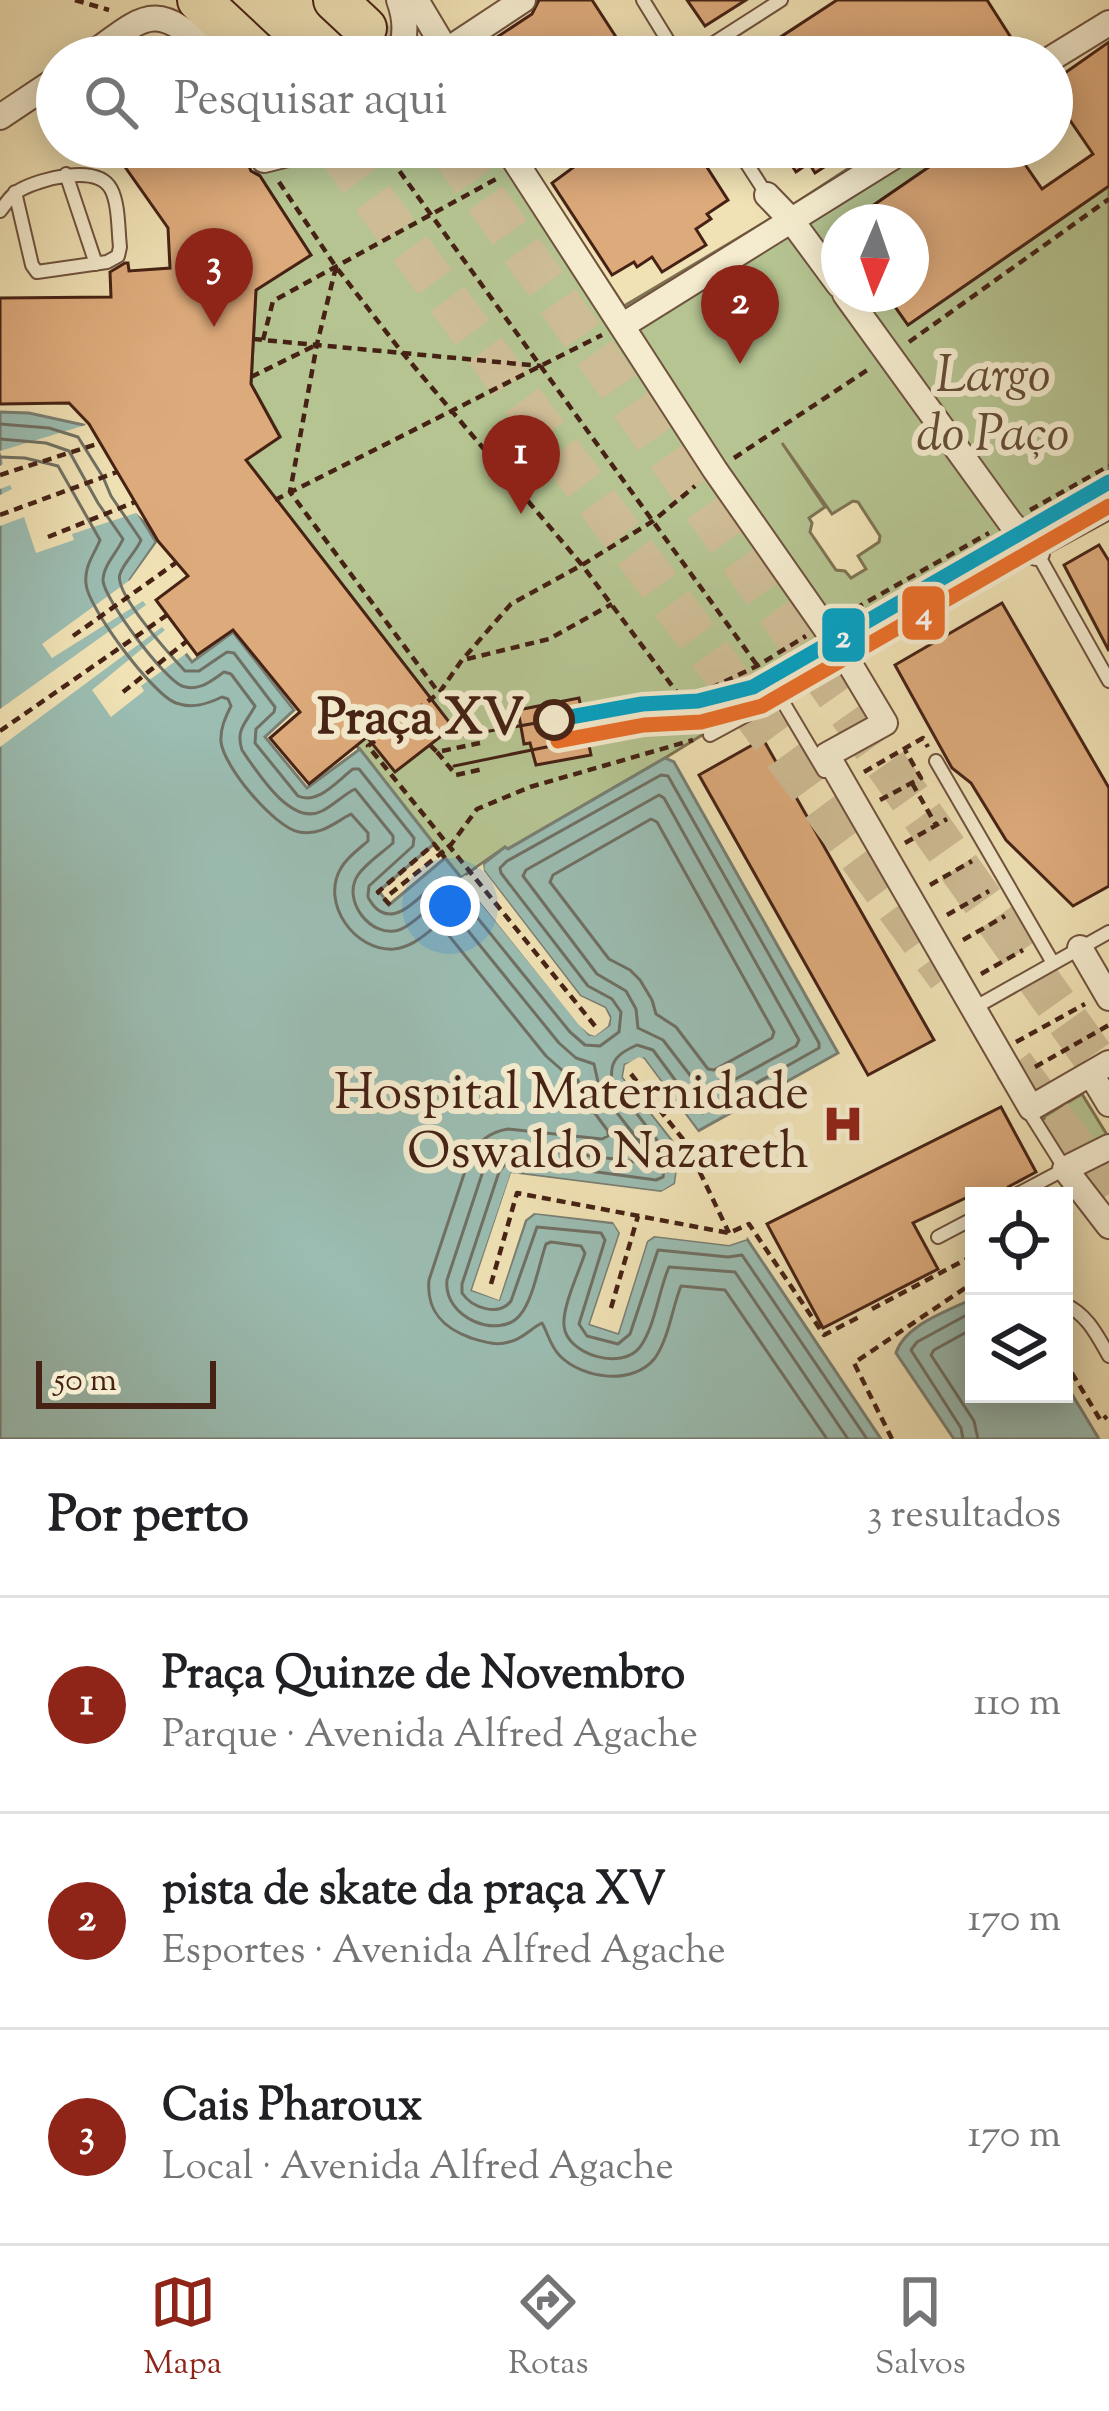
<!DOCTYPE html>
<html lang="pt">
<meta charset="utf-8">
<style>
body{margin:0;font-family:"Sorts Mill Goudy",serif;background:#f6f6f6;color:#202124}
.controls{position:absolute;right:36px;bottom:36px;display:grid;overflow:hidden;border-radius:0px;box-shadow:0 6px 30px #0003}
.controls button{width:108px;height:108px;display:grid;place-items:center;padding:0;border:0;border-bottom:3px solid #e0e0e0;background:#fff;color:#202124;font:60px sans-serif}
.compass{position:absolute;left:821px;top:204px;width:108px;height:108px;border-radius:50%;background:#fff;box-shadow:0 6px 30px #0003;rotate:182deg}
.scale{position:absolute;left:36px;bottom:30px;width:180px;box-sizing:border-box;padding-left:12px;border:6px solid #462215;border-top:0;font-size:33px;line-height:42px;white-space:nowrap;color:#462215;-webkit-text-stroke:9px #f5eccf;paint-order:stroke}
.you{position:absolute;left:450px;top:906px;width:42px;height:42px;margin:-30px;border:9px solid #fff;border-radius:50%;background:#1a73e8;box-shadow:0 0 0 18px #1a73e833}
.badge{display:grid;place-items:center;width:78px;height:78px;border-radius:50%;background:#8f2418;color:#fff;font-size:39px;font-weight:700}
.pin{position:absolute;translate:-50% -99px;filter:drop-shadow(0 3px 6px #0008)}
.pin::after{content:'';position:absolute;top:63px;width:42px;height:36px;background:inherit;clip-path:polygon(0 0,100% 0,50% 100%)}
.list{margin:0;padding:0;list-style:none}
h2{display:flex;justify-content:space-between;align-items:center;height:156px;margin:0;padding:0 48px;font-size:51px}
h2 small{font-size:39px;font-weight:400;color:#757577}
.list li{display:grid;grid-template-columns:78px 1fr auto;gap:36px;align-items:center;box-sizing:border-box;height:216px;padding:0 48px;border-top:3px solid #e0e0e0}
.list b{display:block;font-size:45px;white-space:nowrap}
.list p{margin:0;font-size:39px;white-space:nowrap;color:#757577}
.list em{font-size:39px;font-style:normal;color:#757577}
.icon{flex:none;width:66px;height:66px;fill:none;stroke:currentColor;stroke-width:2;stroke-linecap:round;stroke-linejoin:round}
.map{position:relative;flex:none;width:1109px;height:1439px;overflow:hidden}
.search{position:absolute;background:#fff;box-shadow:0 6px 30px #0003;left:36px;right:36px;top:36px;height:132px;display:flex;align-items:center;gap:30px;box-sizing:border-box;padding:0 42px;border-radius:66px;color:#757577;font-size:45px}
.sheet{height:804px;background:#fff}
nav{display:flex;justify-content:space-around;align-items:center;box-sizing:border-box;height:168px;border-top:3px solid #e0e0e0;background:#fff;font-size:33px;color:#757577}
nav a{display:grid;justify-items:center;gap:6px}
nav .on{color:#8f2418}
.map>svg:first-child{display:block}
</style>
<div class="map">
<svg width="1109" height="1439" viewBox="0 0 1109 1439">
<rect width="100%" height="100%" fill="#f0e2b5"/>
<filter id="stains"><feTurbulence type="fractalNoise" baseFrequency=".00167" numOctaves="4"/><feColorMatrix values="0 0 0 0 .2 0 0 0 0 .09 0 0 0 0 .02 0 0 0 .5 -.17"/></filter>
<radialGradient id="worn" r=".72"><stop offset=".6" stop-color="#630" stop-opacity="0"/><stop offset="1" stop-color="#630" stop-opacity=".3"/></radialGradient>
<!-- green -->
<path fill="#b5c491" stroke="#7e7353" stroke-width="3" fill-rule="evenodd" d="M 241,147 L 519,147 L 624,306 L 782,212 L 881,147 L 958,147 L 849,222 L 839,222 L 839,294 L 886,294 L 908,325 L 1109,186 L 1109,473 L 819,637 L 830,656 L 665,758 L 508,849 L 505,847 L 461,878 L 356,745 L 246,460 L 280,436 L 251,384 L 256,290 L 311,255 ZM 782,443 L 832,514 L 853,501 L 858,502 L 880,536 L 879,542 L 858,556 L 866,569 L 851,578 L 845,571 L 836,570 L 810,532 L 812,523 L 809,518 L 825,507 Z
M 1082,1094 L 1109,1138 L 1074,1158 L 1043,1117 Z"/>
<!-- water -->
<path fill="#9bbdb2" stroke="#797f73" stroke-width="3" d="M 0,412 L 29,413 L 84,425 L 156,542 L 130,580 L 192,662 L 233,632 L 294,710 L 265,737 L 307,788 L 360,749 L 434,844 L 379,891 L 389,905 L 445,858 L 589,1034 L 595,1035 L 609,1025 L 610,1017 L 605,1008 L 580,996 L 483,870 L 483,864 L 505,847 L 508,849 L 665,758 L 674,762 L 838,1053 L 698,1131 L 644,1059 L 625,1065 L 623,1077 L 680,1150 L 675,1184 L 662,1192 L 512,1173 L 472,1290 L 499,1299 L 526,1220 L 535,1213 L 614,1223 L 620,1233 L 590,1324 L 618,1333 L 647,1241 L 655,1236 L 729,1245 L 747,1239 L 881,1439 L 0,1439 Z
M 974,1298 L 974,1394 L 1064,1394 L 1064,1381 L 1099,1439 L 954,1439 L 896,1353 C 905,1324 949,1311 974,1298 Z"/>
<!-- pier -->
<path fill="#f0e2b5" d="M 89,424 L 147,523 L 136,513 L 72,534 L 74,540 L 36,553 L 24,517 L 0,526 L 0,495 L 12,489 L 10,485 L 0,489 L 0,466 L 3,464 L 0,451 Z
M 158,541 L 162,545 L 137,580 L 191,650 L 141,686 L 144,691 L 111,717 L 92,690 L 165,630 L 162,627 L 0,747 L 0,709 L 146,605 L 143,601 L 52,658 L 42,644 L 130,580 Z
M 483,864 L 484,871 L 580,996 L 605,1008 L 610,1018 L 608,1026 L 595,1036 L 589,1034 L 579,1025 L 461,878 L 466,875 L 584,1021 L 592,1029 L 597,1027 L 604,1022 L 601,1012 L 576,1000 L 478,874 L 477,868 Z
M 639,1057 L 644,1059 L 701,1136 L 694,1135 L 640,1064 L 629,1069 L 629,1075 L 686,1147 L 680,1187 L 661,1198 L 515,1180 L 480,1287 L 495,1292 L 520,1217 L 534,1207 L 618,1219 L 626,1234 L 598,1320 L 614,1325 L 642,1239 L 651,1231 L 729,1239 L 744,1233 L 747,1239 L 729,1245 L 654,1236 L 647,1241 L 618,1333 L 590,1324 L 620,1233 L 613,1222 L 534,1213 L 525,1220 L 499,1300 L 472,1290 L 511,1173 L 661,1192 L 675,1184 L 680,1149 L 623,1077 L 625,1065 Z"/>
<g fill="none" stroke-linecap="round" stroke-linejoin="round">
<!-- shore -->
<path stroke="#707064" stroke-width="3" d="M 0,424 L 49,428 L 78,437 L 103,477 L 111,496 L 141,540 C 136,552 124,562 120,574 C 113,592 171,656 185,671 L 199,671 L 227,652 L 234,653 L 275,707 L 274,712 L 256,729 L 255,743 L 298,796 C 318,805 337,781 353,769 L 359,769 L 414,838 L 413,846 L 369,886 C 368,898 366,895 373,905 C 394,931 422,894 439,879 L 446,879 L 570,1032 L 585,1045 L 600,1046 L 619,1032 L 621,1012 L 612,999 L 588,986 L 501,873 L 500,868 L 507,861 L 661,775 L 668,776 L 819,1043 L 819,1048 L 703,1113 L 698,1111 L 653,1050 L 637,1045 C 619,1053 609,1060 612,1081 L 666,1152 L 663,1177 L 656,1180 L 515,1161 L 505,1164 L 499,1172 L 462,1284 L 462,1293 C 472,1308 499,1317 511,1301 L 537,1227 L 601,1233 L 605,1240 L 579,1324 L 587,1336 L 618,1344 L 630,1334 L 658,1250 L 728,1257 L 742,1255 L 867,1439
M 0,439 L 46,443 L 69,451 L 98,503 L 123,539 C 117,553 103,565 103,581 C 105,600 164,679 182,686 C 199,692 211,681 224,672 L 231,674 L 255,706 C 247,722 235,729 242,750 C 257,772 291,827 322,811 C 334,805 343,795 355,789 L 393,836 L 393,843 C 382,853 366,863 358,875 C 341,900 371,939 399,930 C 413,925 426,910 437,901 L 444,901 L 559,1043 L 576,1058 L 594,1064 L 600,1091 L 649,1154 L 649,1160 L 644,1163 L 516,1146 C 502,1147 492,1153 485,1165 L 447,1280 C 443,1319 500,1340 520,1315 C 533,1300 539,1264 546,1244 L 551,1242 L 581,1246 L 585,1253 C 579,1272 562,1307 564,1326 C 567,1355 622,1371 640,1347 C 655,1327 659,1289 669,1267 L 735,1272 L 848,1439
M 0,457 L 25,458 L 58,466 L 100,540 C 94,555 84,566 86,584 C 88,608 153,695 176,703 C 193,709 207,704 222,697 L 228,699 L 231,706 C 225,718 220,729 221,742 C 224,767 274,827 299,832 C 321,836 334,823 351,814 L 368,833 L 368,841 C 359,849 347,857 341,868 C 320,903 355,952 394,949 C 412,947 423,936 436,926 L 442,927 L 546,1056 L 563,1071 L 577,1078 L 585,1100 L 608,1131 L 608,1136 L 602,1139 L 508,1129 C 489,1132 477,1142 469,1159 L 429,1280 C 426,1311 443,1328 471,1338 C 484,1342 496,1346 509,1342 C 523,1339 531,1328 542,1323 C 548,1333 550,1346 560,1356 C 583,1379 633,1386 655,1358 C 669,1338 672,1308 681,1286 L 725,1290 L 827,1439
M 659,795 L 664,798 L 799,1040 L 796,1046 L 708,1094 L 703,1092 L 663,1040 L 638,1028 L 636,1009 L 626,991 L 597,974 L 523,876 L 526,870 Z
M 651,819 L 657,822 L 774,1032 L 772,1038 L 714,1070 L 708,1069 L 676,1027 L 656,1014 L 652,1000 L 640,980 L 630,970 L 609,959 L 550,882 L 553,875 Z
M 974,1328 L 934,1350 L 931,1355 L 974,1421 L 978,1439
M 963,1439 L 961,1428 L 911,1350 L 917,1342 L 974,1311"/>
</g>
<!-- building -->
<path fill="#ddaa7b" stroke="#462215" stroke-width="3" d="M 539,0 L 592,0 L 629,57 L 475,57 L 473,53 L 532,14 Z
M 687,0 L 746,0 L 705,26 Z
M 837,0 L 987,0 L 1010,36 L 994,46 L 1002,57 L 750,57 Z
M 1109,42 L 1109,186 L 908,325 L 886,294 L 911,294 L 911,222 L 849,222 L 958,147 L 1013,147 L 1042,189 L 1093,154 L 1065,113 L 1052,122 L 1052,82 Z
M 111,147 L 241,147 L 251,171 L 260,176 L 311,255 L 256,290 L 251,384 L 280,437 L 246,460 L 453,727 L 395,772 L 367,737 L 309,784 L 270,738 L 300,712 L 233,630 L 197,655 L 156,600 L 188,576 L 158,541 L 89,424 L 69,403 L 0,404 L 0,298 L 111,297 L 110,272 L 125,263 L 128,263 L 129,271 L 170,268 L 168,228 Z
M 601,147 L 694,147 L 728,200 L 707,214 L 711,219 L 696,229 L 706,245 L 662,272 L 652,257 L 637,267 L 634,262 L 612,275 L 552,183 Z
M 780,147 L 855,147 L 815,173 L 809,163 L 796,172 Z
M 1099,545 L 1109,561 L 1109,651 L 1064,565 Z
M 1002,603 L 1109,788 L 1109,886 L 1073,906 L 1006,840 L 971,783 L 952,768 L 895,665 Z
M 579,698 L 591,755 L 536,765 L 530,743 L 524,744 L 518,710 Z
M 763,739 L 934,1040 L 868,1075 L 699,775 Z
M 1001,1107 L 1036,1172 L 1008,1187 L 1004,1196 L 970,1196 L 913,1223 L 938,1269 L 823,1328 L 767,1224 Z"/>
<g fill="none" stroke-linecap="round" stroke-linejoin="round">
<!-- highway-tunnel -->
<path stroke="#cebc95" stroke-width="42" stroke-dasharray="42 21" stroke-linecap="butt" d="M 365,28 L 386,57
M 335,147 L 948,976
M 449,147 L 1109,1079
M 1013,1065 L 1109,1194"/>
<!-- lane casing -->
<g stroke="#70523d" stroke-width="16">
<path id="lane" d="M 643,0 L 678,57
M 692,57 L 781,0
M 736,147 L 767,195
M 534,157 L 549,147
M 66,174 L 96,264
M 0,211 C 6,204 11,194 20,190 C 40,179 97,163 111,189 C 119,204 118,230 120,247 L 118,256 L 107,262 L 37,272 L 32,265 L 15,192
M 1037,553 L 1109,681
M 780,697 L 824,771
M 710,735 L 778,698 L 845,656 L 1109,513
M 936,761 L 1053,963
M 974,1008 L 1109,932
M 1014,1196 L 1065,1169 L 1026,1107
M 938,1237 L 974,1218
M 1064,1304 C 1087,1314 1097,1335 1109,1356"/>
</g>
<!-- street casing -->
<g stroke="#70523d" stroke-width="28">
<path id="street" d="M 416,0 L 450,57
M 458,43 L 523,0
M 88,57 C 149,12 155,0 216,57
M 398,57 C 407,38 406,19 399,0
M 1052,58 L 1109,23
M 0,117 L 57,79
M 506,147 L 715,470 L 845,656 L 885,723 L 827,755 L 1031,1108 L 1109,1063
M 264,160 L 316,147
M 767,195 L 791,220 L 839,285
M 845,294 L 1010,522 L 1037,553
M 633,319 L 909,147
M 1080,948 L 1109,998
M 1091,1074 L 1109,1104
M 1109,1147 L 1065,1169 L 1109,1226"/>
</g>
<!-- highway casing -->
<g stroke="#462215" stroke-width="46">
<path id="highway" d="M 199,0 L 260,57
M 335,0 L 365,28"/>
</g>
<!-- path -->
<path stroke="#462215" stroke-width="4.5" stroke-dasharray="9 6" stroke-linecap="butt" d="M 75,0 L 109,10
M 382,147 L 770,683
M 279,182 L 336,267 L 401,351 L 582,565 L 699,722
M 336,267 L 317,344 L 290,492 L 439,693
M 253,339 L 541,366
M 263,340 L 273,301 L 496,179
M 909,342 L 1109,199
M 251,377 L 316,345
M 734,458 L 869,369
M 0,475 L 100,443
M 275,500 L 602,335
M 1030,510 L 1109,466
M 0,515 L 117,472
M 48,537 L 135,502
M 842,616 L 989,533
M 73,636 L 177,562
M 467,659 L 549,639 L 612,604
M 123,692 L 187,641
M 684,701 L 757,666 L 806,636
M 407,720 L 420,734
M 449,730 L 476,725
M 0,731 L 167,615
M 430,745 L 437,752 L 480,743
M 437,752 L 456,775 L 483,769
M 864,772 L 923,738 L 928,747
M 912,783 L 936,825
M 880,800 L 921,778 L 905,750
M 905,843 L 947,819
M 930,885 L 972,861
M 390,894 L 450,846 L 477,809 L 530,787 L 693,740
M 390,905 L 378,892 L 434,844 L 445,858
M 947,915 L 989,891
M 963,940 L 1005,916
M 981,974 L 1023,950
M 595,1026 L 368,746 L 439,693 L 462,660 L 511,604 L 582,565 L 653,521 L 695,486
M 1016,1042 L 1085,1004
M 1035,1067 L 1109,1025
M 631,1074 L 686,1143 L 729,1233
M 491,1284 L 517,1193 L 729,1233 L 749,1224 L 824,1335 L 861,1316
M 611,1308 L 638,1216
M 872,1309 L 974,1255
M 1064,1360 L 1101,1421 L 1107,1416
M 892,1439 L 854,1363 L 974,1282"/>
<!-- lane -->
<use href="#lane" stroke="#f5eccf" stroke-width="12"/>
<!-- street -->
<use href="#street" stroke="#f5eccf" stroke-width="24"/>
<!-- highway -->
<use href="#highway" stroke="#f0e2b5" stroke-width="42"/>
<!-- tram -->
<path stroke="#462215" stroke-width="3" d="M 449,738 L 554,720
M 454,766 L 561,744"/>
<!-- tram-1 casing -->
<g stroke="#f5eccf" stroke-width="24">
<path id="tram-1" d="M 554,720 L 642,704 L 698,701 L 753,687 L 1109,482"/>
</g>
<!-- tram-2 casing -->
<g stroke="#f5eccf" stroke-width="24">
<path id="tram-2" d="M 558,741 L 644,725 L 701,722 L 762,706 L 1109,506"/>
</g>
<!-- tram-1 -->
<use href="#tram-1" stroke="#04a2c5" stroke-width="15"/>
<!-- tram-2 -->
<use href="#tram-2" stroke="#ec6f29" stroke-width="15"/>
</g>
<!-- icons -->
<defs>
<g id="hospital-bare" transform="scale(3.24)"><path d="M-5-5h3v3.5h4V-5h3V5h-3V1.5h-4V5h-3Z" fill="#8f2418" stroke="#f5eccf" stroke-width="2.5" paint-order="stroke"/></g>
</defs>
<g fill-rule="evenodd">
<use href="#hospital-bare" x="843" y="1124"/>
</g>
<!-- markers -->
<circle fill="#f5eccf" stroke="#462215" stroke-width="6" cx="554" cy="720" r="18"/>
<g text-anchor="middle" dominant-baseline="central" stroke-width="12" stroke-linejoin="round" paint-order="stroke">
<!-- park labels -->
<g font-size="51" font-style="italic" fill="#624a34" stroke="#f5eccf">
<text x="993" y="377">Largo<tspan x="993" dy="59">do Paço</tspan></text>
</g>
<!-- stop labels -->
<g font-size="51" font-weight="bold" fill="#462215" stroke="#f5eccf" text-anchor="end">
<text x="524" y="720">Praça XV</text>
</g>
<!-- poi labels -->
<g font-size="51" fill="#462215" stroke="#f5eccf" text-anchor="end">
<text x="809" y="1095">Hospital Maternidade<tspan x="809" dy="59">Oswaldo Nazareth</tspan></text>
</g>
</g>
<g stroke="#f5eccf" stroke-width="4.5">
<rect x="900" y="584" width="47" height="58" rx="12" fill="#ec6f29"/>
<rect x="820" y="606" width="47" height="58" rx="12" fill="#04a2c5"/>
</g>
<g font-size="33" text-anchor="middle" font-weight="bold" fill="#fff">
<text x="924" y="624">4</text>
<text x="843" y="647">2</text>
</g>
<rect width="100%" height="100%" filter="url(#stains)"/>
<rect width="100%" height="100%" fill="url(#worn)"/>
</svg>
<div class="controls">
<button><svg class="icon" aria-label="locate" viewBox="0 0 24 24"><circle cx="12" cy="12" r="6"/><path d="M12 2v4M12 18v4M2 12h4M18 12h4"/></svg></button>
<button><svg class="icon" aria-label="layers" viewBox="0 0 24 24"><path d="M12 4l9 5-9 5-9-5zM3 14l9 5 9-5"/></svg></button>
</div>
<svg class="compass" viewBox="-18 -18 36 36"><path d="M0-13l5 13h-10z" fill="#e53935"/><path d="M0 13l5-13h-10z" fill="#757577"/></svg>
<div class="scale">50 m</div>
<div class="you"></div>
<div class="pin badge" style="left:521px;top:514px">1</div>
<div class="pin badge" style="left:740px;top:364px">2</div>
<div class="pin badge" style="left:214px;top:327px">3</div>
<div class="search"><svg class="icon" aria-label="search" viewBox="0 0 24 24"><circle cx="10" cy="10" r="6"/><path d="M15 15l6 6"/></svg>Pesquisar aqui</div>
</div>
<section class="sheet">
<h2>Por perto<small>3 resultados</small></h2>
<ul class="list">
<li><span class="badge">1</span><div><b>Praça Quinze de Novembro</b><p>Parque · Avenida Alfred Agache</p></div><em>110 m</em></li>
<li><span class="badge">2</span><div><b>pista de skate da praça XV</b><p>Esportes · Avenida Alfred Agache</p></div><em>170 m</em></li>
<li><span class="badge">3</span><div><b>Cais Pharoux</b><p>Local · Avenida Alfred Agache</p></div><em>170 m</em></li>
</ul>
</section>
<nav>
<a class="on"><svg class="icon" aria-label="map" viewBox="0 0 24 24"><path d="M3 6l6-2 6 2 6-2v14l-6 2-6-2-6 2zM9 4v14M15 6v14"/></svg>Mapa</a>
<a><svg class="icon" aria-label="directions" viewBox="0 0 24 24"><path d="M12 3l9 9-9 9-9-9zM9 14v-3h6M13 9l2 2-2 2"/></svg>Rotas</a>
<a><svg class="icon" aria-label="saved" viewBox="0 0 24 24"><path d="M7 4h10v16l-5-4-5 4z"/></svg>Salvos</a>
</nav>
